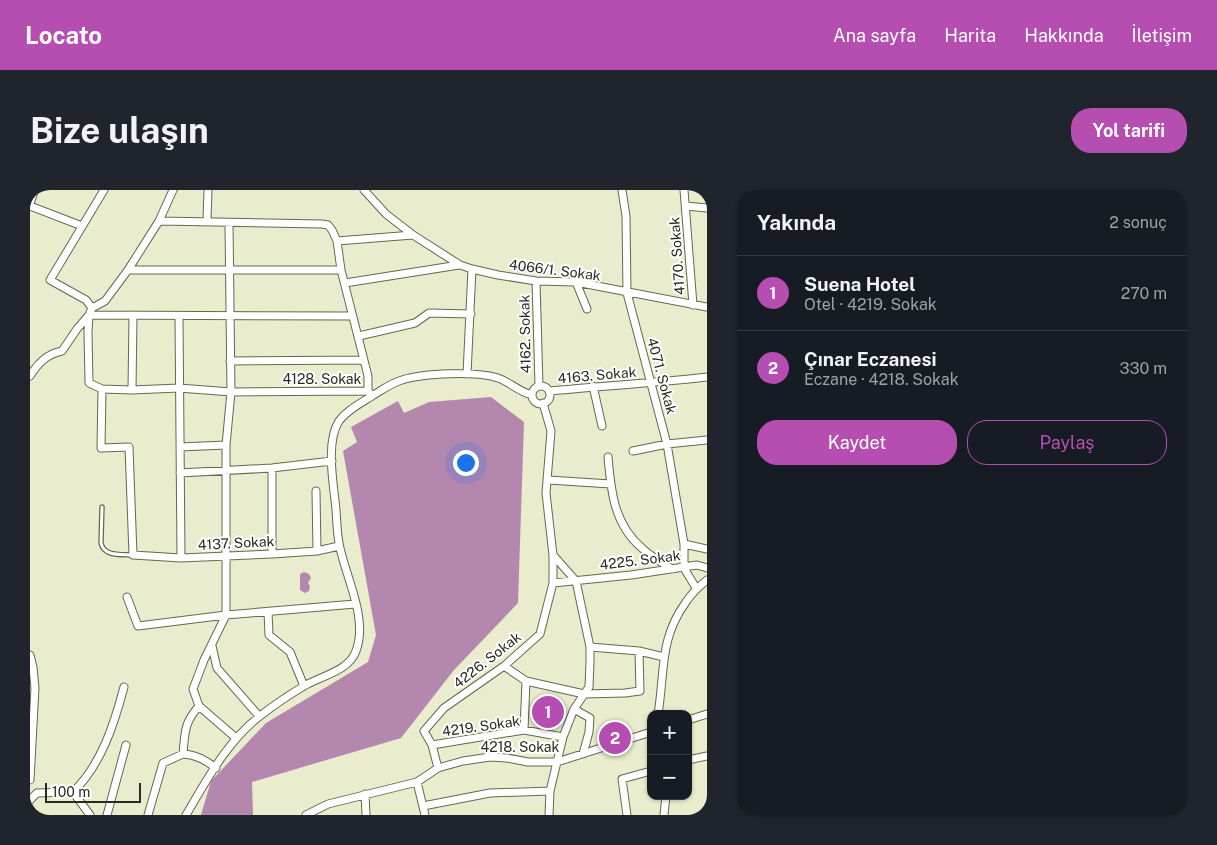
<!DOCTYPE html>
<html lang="tr">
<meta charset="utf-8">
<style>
body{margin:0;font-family:"Public Sans",sans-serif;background:#20242c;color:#f1f3f6}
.controls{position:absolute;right:15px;bottom:15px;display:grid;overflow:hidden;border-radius:10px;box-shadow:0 1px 4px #0004}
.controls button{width:45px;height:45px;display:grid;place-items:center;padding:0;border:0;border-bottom:1px solid #363941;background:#171b24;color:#f1f3f6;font:25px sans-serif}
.scale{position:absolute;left:15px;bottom:12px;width:96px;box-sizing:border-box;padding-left:5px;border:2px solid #2a2b20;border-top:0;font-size:14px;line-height:18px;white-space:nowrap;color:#2a2b20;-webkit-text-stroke:4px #fff;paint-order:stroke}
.you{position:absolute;left:435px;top:272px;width:18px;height:18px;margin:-12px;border:4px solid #fff;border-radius:50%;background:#1a73e8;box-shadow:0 0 0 8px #1a73e833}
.badge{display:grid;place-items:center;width:32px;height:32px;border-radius:50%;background:#b64eb1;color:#fff;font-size:16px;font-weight:700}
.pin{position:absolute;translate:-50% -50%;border:2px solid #fff;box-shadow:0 1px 5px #0006}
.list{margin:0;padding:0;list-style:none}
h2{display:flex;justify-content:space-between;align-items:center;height:65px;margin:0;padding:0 20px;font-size:21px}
h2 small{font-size:16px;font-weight:400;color:#9ea1a6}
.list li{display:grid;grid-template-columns:32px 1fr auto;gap:15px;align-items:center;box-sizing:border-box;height:75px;padding:0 20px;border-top:1px solid #363941}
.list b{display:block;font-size:19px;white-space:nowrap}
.list p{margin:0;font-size:16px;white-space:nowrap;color:#9ea1a6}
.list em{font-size:16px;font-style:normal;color:#9ea1a6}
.actions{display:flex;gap:10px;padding:15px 20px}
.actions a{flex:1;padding:11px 0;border:1px solid #b64eb1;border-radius:20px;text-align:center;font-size:18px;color:#b64eb1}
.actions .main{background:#b64eb1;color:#fff}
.map{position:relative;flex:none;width:677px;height:625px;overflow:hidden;border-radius:20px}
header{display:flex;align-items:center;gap:30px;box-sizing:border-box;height:70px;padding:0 25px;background:#b64eb1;color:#fff}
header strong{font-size:24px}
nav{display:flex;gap:28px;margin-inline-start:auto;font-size:18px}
.intro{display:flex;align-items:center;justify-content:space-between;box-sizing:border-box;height:120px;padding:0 30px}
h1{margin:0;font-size:35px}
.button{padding:12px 22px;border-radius:20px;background:#b64eb1;color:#fff;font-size:18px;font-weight:700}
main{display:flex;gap:30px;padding:0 30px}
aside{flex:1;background:#171b24;border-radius:20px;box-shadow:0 1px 4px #0004}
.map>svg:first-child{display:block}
</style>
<header>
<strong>Locato</strong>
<nav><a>Ana sayfa</a><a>Harita</a><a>Hakkında</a><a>İletişim</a></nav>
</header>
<div class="intro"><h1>Bize ulaşın</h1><a class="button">Yol tarifi</a></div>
<main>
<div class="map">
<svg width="677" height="625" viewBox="0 0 677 625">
<rect width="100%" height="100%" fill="#e9edcd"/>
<!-- water -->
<path fill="#b487af" d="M 461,207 L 494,232 L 488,413 L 424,480 L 371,548 L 222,592 L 223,625 L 171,625 L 181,591 L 236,533 L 338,472 L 346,445 L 313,261 L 327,252 L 321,237 L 368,211 L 374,223 L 399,212 Z
M 274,382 L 279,384 L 281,388 L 278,393 L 280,396 L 279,401 L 275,403 L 270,400 L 270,384 Z"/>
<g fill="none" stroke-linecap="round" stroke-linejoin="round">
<!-- service casing -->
<g stroke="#66684d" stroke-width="5.5">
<path id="service" d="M 72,317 L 71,353 C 74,367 91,364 103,365"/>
</g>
<!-- minor casing -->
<g stroke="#66684d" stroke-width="9">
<path id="minor" d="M 334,0 L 356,24 L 383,45 L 430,75 L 442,79 L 468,85 L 506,91 L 546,92 L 677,117
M 592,0 L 596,26 L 597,103 L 637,254 L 654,354 L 654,378 L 666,398
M 654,0 L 663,115
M 0,13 L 5,0
M 0,16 L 52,36
M 656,16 L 677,18
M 129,31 L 292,34 L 298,35 L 302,40 L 307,51 L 311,80 L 338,186 L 338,201
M 177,31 L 178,0
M 307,51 L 383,45
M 98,80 L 311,80
M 506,91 L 509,196
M 546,92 L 557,119
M 315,93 L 429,75
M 62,118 L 56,110 L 20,90 L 74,0
M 59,125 L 58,142 L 59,193 L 72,199 L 102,200 L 149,198 L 201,202 L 338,201 L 342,206 C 352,200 361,193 372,190 C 394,183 446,181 468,188 C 480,192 489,202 502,205
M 59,125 L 322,126
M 149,126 L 151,368
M 329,146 L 385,133 L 399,123 L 441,124
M 200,171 L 334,170
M 437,184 L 442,79
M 0,186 C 8,173 17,164 32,161 L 47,139 L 59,125 L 62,118 L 75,111 L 98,80 L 129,31 L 143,0
M 563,196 L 572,236
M502 205a9 9 0 1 1 18 0a9 9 0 1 1-18 0Z
M 72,199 L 71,258 L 99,257 L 103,365 L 151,368 L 242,364 L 287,361 L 309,356
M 102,200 L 103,125
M 519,201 C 572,196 624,193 677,187
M 150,257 L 196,255
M 603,261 L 637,254 L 677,250
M 578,267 C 581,302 584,335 613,359 C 622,367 632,373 642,379
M 242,278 L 242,364
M 150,283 L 242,278 L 302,271
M 518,290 L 581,294
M 286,301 L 287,361
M 654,354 L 677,359
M 523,393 L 601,385 L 667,375 L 677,378
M 97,407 L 108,436 L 196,425 L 325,414
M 238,422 L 239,445 L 260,462 L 274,496
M 182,456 L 187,478 L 229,526
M 560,457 L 609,461 L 634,467
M 0,465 L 3,477 L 5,498 L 0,590
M 474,476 L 496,491 L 554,504 L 595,503 L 610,501 L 609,461
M 169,516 L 206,548
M 544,519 L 560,528 L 559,542 L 553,564
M 628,524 C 635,482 629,449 656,412 C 662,403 668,397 677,390
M 658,530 L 677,524
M 494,540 L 496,491
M 402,555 L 494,540 L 533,547
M 153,564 C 167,565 175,570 186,578
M 658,570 L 677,566
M 408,578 L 402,555 L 394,541 L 414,518 L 474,476 L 510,444 L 523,393 L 523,365 L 516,303 L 521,241 L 513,213
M 387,592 L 395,625
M 43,602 L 60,625
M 335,604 L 336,625
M 0,610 L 7,603 L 43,602 C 71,575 84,535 94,497
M 393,616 L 460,603 L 520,601
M 77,625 L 96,555
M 118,625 L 133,573 L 153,564 C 155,542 154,533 169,516 L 163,499 L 174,470 L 196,425 L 196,255 L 201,202 L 199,33
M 156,625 C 176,591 198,550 230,526 C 244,515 259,505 274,496 C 291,486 319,481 326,461 C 338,429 317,390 310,358 C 307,346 307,333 306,320 C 304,296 295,253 309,231 C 317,220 331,213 342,206
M 276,625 L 298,614 L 387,592 L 408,578 L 433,571 L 460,567 L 477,568 L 498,572 L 527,572 L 621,542
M 519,625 L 520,601 L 533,547 L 544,519 L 559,497 L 560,472 L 560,457 L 546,391 L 523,365
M 597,625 L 592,589 L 621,581
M 634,625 L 636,606"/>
</g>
<!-- service -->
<use href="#service" stroke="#fff" stroke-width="3"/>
<!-- minor -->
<use href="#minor" stroke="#fff" stroke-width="7"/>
</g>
<g text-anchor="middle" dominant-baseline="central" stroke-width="4" stroke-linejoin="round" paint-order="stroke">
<!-- street labels -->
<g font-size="14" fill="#2a2b20" stroke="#fff">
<text transform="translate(647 66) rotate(-94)">4170. Sokak</text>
<text transform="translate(525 80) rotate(7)">4066/1. Sokak</text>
<text transform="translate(495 144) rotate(-91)">4162. Sokak</text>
<text transform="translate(567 185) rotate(-5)">4163. Sokak</text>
<text transform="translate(632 186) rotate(75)">4071. Sokak</text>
<text x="292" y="189">4128. Sokak</text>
<text transform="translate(206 353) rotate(-3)">4137. Sokak</text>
<text transform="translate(610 370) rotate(-7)">4225. Sokak</text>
<text transform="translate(457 470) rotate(-38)">4226. Sokak</text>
<text transform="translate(451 536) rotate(-8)">4219. Sokak</text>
<text x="490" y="557">4218. Sokak</text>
</g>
</g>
</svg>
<div class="controls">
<button>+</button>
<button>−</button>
</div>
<div class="scale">100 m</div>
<div class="you"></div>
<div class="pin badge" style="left:518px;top:522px">1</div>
<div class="pin badge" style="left:585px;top:548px">2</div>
</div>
<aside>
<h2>Yakında<small>2 sonuç</small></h2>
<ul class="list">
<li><span class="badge">1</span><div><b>Suena Hotel</b><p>Otel · 4219. Sokak</p></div><em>270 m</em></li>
<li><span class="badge">2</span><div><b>Çınar Eczanesi</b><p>Eczane · 4218. Sokak</p></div><em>330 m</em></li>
</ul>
<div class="actions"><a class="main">Kaydet</a><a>Paylaş</a></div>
</aside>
</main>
